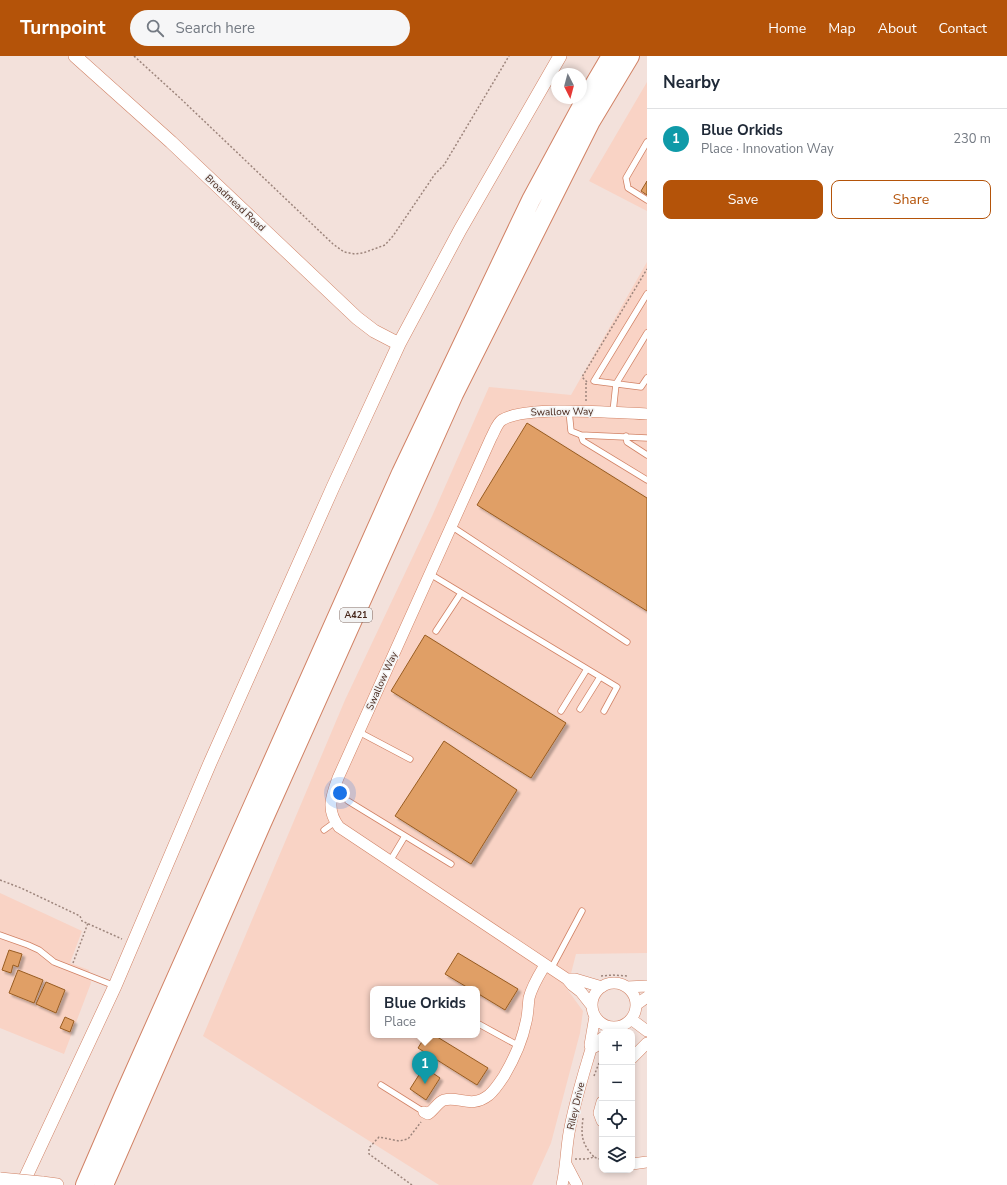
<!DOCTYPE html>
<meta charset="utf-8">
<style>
body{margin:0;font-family:"Nunito Sans",sans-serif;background:#f6f6f7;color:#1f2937}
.controls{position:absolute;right:12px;bottom:12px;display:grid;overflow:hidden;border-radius:8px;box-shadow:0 2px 6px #0003}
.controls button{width:36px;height:36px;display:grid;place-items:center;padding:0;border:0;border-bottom:1px solid #e0e1e3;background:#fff;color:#1f2937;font:20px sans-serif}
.compass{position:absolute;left:551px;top:12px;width:36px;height:36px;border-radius:50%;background:#fff;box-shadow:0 2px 6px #0003;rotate:174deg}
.you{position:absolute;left:340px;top:737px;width:14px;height:14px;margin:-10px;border:3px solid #fff;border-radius:50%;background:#1a73e8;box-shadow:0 0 0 6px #1a73e833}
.badge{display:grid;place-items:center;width:26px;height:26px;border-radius:50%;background:#b45309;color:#fff;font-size:13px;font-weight:700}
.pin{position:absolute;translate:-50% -33px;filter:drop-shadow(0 1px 2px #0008)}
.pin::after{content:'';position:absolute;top:21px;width:14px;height:12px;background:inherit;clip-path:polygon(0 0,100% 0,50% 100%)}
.popup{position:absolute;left:370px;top:930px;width:110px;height:52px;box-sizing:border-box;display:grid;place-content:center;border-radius:8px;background:#fff;filter:drop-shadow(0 1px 3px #0005);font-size:13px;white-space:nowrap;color:#747a83}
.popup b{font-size:15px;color:#1f2937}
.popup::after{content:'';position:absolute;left:50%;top:100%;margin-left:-8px;border:8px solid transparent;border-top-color:#fff}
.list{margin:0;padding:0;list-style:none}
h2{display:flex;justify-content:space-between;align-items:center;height:52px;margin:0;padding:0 16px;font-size:17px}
h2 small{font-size:13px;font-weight:400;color:#747a83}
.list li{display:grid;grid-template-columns:26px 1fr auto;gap:12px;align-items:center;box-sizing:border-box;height:60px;padding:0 16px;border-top:1px solid #e0e1e3}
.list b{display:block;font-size:15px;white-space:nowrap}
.list p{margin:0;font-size:13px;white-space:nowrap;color:#747a83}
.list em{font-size:13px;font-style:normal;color:#747a83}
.actions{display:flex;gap:8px;padding:12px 16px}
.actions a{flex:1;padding:9px 0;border:1px solid #b45309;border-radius:8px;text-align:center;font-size:14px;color:#b45309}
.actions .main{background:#b45309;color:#fff}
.icon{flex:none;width:22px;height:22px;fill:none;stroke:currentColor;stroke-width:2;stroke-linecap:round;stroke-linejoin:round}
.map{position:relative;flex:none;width:647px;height:1129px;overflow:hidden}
header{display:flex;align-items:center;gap:24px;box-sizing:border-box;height:56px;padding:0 20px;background:#b45309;color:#fff}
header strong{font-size:19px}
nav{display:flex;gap:22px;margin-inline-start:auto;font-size:14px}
.search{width:280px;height:36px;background:#f6f6f7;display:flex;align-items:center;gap:10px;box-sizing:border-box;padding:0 14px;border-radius:22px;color:#747a83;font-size:15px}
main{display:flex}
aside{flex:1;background:#fff}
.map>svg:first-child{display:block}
</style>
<header>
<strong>Turnpoint</strong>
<div class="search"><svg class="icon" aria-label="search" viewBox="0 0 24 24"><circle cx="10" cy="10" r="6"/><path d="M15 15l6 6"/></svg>Search here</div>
<nav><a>Home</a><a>Map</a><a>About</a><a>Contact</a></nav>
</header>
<main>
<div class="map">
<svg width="647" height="1129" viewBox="0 0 647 1129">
<defs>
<filter id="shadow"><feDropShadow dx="3" dy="3" stdDeviation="1" flood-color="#0004"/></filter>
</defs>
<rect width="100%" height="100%" fill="#f3e1db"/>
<!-- built -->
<path fill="#f9d3c5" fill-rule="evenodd" d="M 647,26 L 647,155 L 589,125 Z
M 647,206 L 647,897 L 576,898 L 567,933 L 583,955 L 580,977 L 551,1087 L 532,1129 L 439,1129 L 203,980 L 345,644 L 433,458 L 489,331 L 571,339 ZM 373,933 L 477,933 L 477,979 L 373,979 Z
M 0,837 L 82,875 L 70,907 L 89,914 L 91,927 L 64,998 L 0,972 Z"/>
<!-- building -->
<path fill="#e09f66" stroke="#985c21" filter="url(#shadow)" d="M 647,125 L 647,139 L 641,135 Z
M 527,367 L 647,442 L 647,555 L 477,449 Z
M 425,579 L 566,667 L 531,722 L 391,635 Z
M 444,685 L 517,734 L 471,808 L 395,760 Z
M 9,894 L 22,898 L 18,911 L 13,909 L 11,917 L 2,914 Z
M 458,897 L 518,933 L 505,954 L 477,937 L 477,933 L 470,933 L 445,918 Z
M 18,914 L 43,924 L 34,947 L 9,937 Z
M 46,926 L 65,934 L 56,957 L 36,948 Z
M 65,961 L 74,965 L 70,976 L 60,972 Z
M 426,979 L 434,979 L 488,1012 L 477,1029 L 418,992 Z
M 424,1011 L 440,1022 L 426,1044 L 410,1033 Z"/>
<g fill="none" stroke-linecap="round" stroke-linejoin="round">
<!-- service casing -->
<g stroke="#d18265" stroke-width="7">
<path id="service" d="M 647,86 L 626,122 L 628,132 L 647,144
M 647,238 L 594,325 L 641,331 L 647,322
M 569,355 L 571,375 L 581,379 L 647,382
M 613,356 L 616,328 L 647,277
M 581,379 L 583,385 L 647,424
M 626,380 L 627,386 L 647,399
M 451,470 L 627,586
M 430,518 L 617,631 L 604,655
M 436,575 L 461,537
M 580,653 L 600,621
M 561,655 L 587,613
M 359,676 L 410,703
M 348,745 L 451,808
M 324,774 L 335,766
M 390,805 L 405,780
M 0,879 L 28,889 L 39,894 L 54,906 L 115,930
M 551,913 L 582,855
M 477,967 L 519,990
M 381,1029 L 424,1056"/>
</g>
<!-- minor casing -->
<g stroke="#d18265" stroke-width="12">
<path id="minor" d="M 567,923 L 339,771 C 326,754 331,741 338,722 L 491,382 C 494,377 497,367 502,364 C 526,349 616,357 647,358
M592 949a22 22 0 1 1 44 0a22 22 0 1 1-44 0Z
M 627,931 L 647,930
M 636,949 L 647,941
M 592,950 L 581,936 L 572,929 L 567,923 L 575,923 L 602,931
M 595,960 L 590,989 L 591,993 L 596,990 L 602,982
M 631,963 L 647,975
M 632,1002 L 647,987
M 424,1056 L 428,1058 C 434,1054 438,1046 444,1044 C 460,1040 471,1053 489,1039 C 495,1034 500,1026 504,1020 C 514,1003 522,986 526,966 C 528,959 528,950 529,942 C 532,930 539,919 545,909
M 602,1065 L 599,1057 L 602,1046
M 566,1108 L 577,1129
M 632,1108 L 647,1106
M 562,1129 C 566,1112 566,1094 569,1077 C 574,1048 583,1020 591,993"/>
</g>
<!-- tertiary casing -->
<g stroke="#d18265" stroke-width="14">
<path id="tertiary" d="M 75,0 L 171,86 L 357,262 L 374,275 L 399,288
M 42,1127 L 57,1129
M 22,1129 L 115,930 L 210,707 L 333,431 L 399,288 L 460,174 L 560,0"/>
</g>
<!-- trunk casing -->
<g stroke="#d18265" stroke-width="20">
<path id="trunk" d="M 85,1129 L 123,1041 L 401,417 L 531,144 L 585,44 L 611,0
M 104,1129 L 262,767 L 454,338 L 591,65 L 630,0"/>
</g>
<!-- path -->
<path stroke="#9d857c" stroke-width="1.5" stroke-dasharray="2 2" stroke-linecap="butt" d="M 134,0 L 180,42 L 333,188 L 344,196 L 355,198 L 363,197 L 385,189 L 393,180 L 435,118 L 444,109 L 509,0
M 587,326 L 582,321 L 647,213
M 586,345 L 586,326
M 0,824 L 21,832 L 80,860 L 82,865 L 122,883
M 73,907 L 88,867
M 601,920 L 613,919 L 627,920
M 594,1020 L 602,999
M 583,1062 C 581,1079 581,1087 594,1101
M 575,1103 L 587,1103 L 594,1101 L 602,1104
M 412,1129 L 369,1098 L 369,1092 L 379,1081 L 399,1085 L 408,1083 L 421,1066"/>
<!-- service -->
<use href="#service" stroke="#fff" stroke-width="5.5"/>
<!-- minor -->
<use href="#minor" stroke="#fff" stroke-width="11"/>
<!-- tertiary -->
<use href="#tertiary" stroke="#fff" stroke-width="13"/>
<!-- trunk -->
<use href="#trunk" stroke="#fff" stroke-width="18"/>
<!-- tertiary-bridge casing -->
<g stroke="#d18265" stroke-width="14" stroke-linecap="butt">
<path id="tertiary-bridge" d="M 0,1123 L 42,1127"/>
</g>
<!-- tertiary-bridge -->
<use href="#tertiary-bridge" stroke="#fff" stroke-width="13"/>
</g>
<g text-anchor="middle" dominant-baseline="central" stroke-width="3" stroke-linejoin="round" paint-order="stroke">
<!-- shield labels -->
<rect fill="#f2f2f2" stroke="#7a645c" stroke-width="1" x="340" y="552" width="32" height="14" rx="3"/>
<g font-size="9" font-weight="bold" fill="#47271b">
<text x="356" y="559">A421</text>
</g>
<!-- street labels -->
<g font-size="10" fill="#47271b" stroke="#f2f2f2">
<text transform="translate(235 147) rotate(43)">Broadmead Road</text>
<text transform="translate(562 356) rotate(-1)">Swallow Way</text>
<text transform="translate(382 625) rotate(-66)">Swallow Way</text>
<text transform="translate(576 1050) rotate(-77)">Riley Drive</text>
</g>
</g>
</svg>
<div class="controls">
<button>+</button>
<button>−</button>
<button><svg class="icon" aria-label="locate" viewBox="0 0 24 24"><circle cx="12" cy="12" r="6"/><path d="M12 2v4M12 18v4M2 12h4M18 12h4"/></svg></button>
<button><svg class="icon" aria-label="layers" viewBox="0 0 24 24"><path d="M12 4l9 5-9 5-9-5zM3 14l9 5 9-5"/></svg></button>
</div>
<svg class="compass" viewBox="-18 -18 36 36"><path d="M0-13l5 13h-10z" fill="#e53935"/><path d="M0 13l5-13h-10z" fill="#747a83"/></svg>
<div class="you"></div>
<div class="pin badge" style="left:425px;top:1028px;background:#0f9aa8">1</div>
<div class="popup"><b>Blue Orkids</b>Place</div>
</div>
<aside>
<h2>Nearby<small></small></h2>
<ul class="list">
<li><span class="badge" style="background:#0f9aa8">1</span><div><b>Blue Orkids</b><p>Place · Innovation Way</p></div><em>230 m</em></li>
</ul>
<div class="actions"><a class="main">Save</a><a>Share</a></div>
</aside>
</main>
